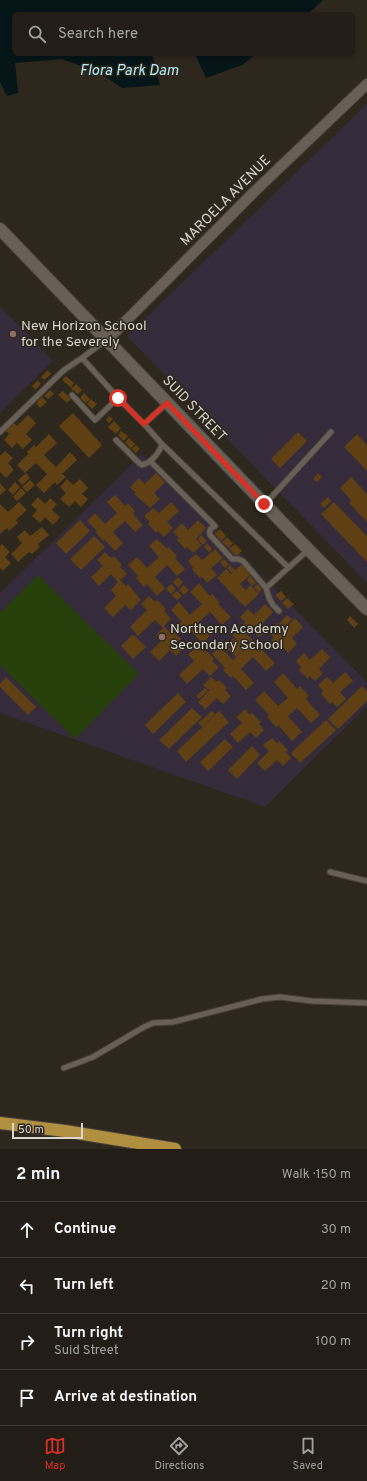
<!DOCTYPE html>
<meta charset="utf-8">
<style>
body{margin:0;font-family:Overpass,sans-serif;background:#2e2a23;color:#f1f3f6}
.scale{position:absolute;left:12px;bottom:10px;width:71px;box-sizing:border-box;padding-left:4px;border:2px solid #d9d5cf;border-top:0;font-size:11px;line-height:14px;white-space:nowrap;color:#d9d5cf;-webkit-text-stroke:3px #2d271d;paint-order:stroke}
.stop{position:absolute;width:12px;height:12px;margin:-9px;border:3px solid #d93025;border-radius:50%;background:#fff}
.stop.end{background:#d93025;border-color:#fff;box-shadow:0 1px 4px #0008}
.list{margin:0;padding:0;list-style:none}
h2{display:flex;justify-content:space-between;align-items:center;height:52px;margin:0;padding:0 16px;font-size:17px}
h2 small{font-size:13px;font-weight:400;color:#a2a2a1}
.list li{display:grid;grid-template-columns:26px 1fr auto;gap:12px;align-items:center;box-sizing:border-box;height:56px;padding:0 16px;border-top:1px solid #3f3b35}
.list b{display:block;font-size:15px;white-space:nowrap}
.list p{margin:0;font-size:13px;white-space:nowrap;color:#a2a2a1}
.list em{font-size:13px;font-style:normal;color:#a2a2a1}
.icon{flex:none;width:22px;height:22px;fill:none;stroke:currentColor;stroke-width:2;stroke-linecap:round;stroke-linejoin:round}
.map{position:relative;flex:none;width:367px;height:1149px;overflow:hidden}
.search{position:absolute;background:#221d16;box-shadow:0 2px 6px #0003;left:12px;right:12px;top:12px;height:44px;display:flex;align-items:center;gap:10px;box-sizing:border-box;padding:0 14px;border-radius:6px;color:#a2a2a1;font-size:15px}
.sheet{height:276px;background:#221d16}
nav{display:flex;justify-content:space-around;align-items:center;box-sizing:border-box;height:56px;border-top:1px solid #3f3b35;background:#221d16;font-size:11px;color:#a2a2a1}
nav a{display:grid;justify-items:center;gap:2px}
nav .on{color:#d93025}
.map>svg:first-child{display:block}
</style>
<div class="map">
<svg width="367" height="1149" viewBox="0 0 367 1149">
<rect width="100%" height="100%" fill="#2d271d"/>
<!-- industrial -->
<path fill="#352b3a" d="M 367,104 L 367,583 L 127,336 Z
M 0,306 L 53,361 L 0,413 Z
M 142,454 L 367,682 L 367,706 L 265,807 L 0,713 L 0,593 Z"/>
<!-- green -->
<path fill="#27400b" d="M 38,575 L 139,674 L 75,739 L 0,665 L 0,613 Z"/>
<!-- water -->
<path fill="#051518" d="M 0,0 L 323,0 L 308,14 L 14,14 L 14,54 L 152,54 L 160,85 L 122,88 L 100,73 L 62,59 L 15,63 L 18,93 L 7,96 L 0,82 Z
M 195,54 L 256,54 L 242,65 L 206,78 Z"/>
<!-- building -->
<path fill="#5e4014" d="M 48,370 L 51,374 L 44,380 L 41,377 Z
M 66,376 L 74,383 L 71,388 L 62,380 Z
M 38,380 L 41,384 L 35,390 L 32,386 Z
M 76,384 L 82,390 L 78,394 L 71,389 Z
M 50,390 L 54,394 L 48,399 L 44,396 Z
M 63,391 L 71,399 L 67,403 L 58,395 Z
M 84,393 L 90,399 L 86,403 L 80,398 Z
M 42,397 L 47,402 L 40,408 L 36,403 Z
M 91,399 L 97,404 L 92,409 L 87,404 Z
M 73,413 L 102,445 L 89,458 L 59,426 Z
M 28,415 L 36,423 L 26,434 L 32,440 L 23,449 L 17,443 L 12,448 L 4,440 L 9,434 L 4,429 L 12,421 L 17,426 Z
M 109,416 L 113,419 L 109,423 L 106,420 Z
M 114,421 L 121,428 L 116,434 L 108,427 Z
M 121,431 L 128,436 L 124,441 L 118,435 Z
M 298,432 L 307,441 L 280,468 L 271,459 Z
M 49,434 L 57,443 L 44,455 L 56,467 L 70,452 L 77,460 L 62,474 L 66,477 L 57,485 L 55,482 L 44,493 L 36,485 L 47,474 L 36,463 L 25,473 L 17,465 L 28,454 L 27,452 L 34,445 L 36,447 Z
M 357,434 L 367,445 L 367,471 L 344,447 Z
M 129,438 L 135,444 L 131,449 L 125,442 Z
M 136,445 L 140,449 L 136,453 L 132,449 Z
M 5,451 L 13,458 L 8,463 L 14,470 L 6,478 L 0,472 L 0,456 Z
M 26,473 L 30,478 L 22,485 L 18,480 Z
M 156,473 L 165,482 L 154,493 L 160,499 L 150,508 L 134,494 L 136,493 L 130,487 L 139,478 L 145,484 Z
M 318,473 L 322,477 L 317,482 L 313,479 Z
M 351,477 L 367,494 L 367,522 L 349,503 L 351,500 L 340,488 Z
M 67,479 L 73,485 L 80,479 L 88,488 L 82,494 L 88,499 L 81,507 L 75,501 L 69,507 L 60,499 L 66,493 L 60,487 Z
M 30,480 L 35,485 L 27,492 L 22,487 Z
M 15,482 L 20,487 L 13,495 L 8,490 Z
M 0,483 L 6,490 L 0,495 Z
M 21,488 L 26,493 L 17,501 L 13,497 Z
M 115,495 L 125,506 L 128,503 L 135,511 L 133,514 L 143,525 L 135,532 L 125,521 L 113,532 L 123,543 L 115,551 L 105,540 L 103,541 L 96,533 L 97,531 L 87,521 L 95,513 L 105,524 L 117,513 L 107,502 Z
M 38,497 L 45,504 L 50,498 L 57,504 L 52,510 L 60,517 L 53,525 L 45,517 L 40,523 L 32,516 L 37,510 L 31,505 Z
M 328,497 L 331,501 L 324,508 L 320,504 Z
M 19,502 L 27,510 L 16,520 L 18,523 L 9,531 L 7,528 L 0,534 L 0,504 L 8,512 Z
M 171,502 L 179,511 L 167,522 L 173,528 L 164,537 L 158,531 L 156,533 L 148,524 L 150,522 L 144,516 L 153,508 L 159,513 Z
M 334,502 L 367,536 L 367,562 L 321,514 Z
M 80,520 L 90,531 L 66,554 L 56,543 Z
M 198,520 L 206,528 L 196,539 L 202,545 L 193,553 L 187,547 L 185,549 L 177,540 L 179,538 L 173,532 L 182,523 L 188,530 Z
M 42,527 L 49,535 L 38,544 L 40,547 L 32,554 L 29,552 L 18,562 L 11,554 L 22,543 L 17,537 L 25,530 L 30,536 Z
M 220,529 L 226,536 L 221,541 L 215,534 Z
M 201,535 L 207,541 L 203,545 L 198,539 Z
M 94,536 L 105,547 L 81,570 L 70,559 Z
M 227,537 L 233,544 L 228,548 L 222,542 Z
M 157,539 L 167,549 L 169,547 L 177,556 L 175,558 L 185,569 L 177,576 L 167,565 L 155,577 L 165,588 L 157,596 L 147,584 L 144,587 L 136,578 L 138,576 L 128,565 L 137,557 L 147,568 L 159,557 L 149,546 Z
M 207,543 L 212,549 L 209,552 L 204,547 Z
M 2,544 L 10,552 L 5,557 L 11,563 L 3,571 L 0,568 L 0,546 Z
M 235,544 L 242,551 L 236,556 L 229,549 Z
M 215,549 L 223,558 L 211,568 L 217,575 L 207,583 L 202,577 L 200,578 L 192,570 L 193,568 L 188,561 L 196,554 L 202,560 Z
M 105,552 L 111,558 L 114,556 L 122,565 L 120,567 L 127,574 L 120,580 L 126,586 L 128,584 L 141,600 L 131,610 L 125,605 L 113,617 L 104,608 L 116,596 L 111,590 L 118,582 L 111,574 L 99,586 L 91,577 L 103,566 L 97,560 Z
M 224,559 L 229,564 L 225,568 L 220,562 Z
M 242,564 L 251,574 L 240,584 L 246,590 L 250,585 L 259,594 L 245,607 L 217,578 L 226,569 L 231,574 Z
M 230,565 L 235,570 L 232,573 L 227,568 Z
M 250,576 L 256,583 L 252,586 L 247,580 Z
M 178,577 L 183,582 L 178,588 L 173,582 Z
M 199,583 L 210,596 L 212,594 L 220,603 L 218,604 L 231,617 L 222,625 L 210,612 L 198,623 L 210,636 L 202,643 L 190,630 L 187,633 L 179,624 L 182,622 L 171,610 L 179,602 L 190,615 L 202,604 L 190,592 Z
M 171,584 L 176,589 L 171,594 L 166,589 Z
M 257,584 L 262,589 L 259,593 L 254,587 Z
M 184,585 L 189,590 L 184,595 L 179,590 Z
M 177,591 L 182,596 L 177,600 L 172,595 Z
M 281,591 L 286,597 L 281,601 L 275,595 Z
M 149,596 L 155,602 L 157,600 L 166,609 L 164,611 L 171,619 L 164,626 L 170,632 L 172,630 L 181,639 L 179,641 L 185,646 L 176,656 L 170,650 L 159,661 L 150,652 L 161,641 L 156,635 L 163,628 L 155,620 L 138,636 L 130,627 L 147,610 L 141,604 Z
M 287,598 L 294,604 L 288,609 L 282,603 Z
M 265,604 L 273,612 L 262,624 L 267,629 L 259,637 L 253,631 L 251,633 L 243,625 L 245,622 L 240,617 L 248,609 L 254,615 Z
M 287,615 L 292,619 L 283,628 L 279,624 Z
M 350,616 L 358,624 L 354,628 L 347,620 Z
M 295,618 L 303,627 L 292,638 L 297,644 L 288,653 L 282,646 L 280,649 L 271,640 L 274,637 L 268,632 L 277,623 L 283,630 Z
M 241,628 L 275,663 L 266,671 L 253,657 L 241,669 L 254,683 L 246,690 L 233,676 L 231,678 L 223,670 L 225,668 L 212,654 L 220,647 L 233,660 L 245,649 L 238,642 L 244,649 L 236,657 L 228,649 L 230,647 L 227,644 L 233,638 L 236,642 L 237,640 L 232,635 Z
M 133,634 L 146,647 L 133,659 L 121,646 Z
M 198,646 L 204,652 L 206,650 L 214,659 L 212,661 L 219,667 L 210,676 L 203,669 L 187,684 L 179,675 L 194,661 L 188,654 Z
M 322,649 L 330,657 L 319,669 L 323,673 L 315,681 L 310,676 L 308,679 L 299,670 L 301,667 L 296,661 L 304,653 L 310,660 Z
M 345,672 L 353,681 L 340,692 L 346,699 L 337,707 L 332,702 L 330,704 L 321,694 L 323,691 L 318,685 L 327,677 L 333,683 Z
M 283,673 L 297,689 L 300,686 L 309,696 L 306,699 L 320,715 L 311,723 L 297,708 L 288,716 L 302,732 L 292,741 L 278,725 L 276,727 L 267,717 L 269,715 L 255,700 L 264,691 L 278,706 L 288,698 L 274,682 Z
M 6,677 L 36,707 L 28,715 L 0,687 L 0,684 Z
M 211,677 L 217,682 L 219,680 L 227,688 L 225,690 L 231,696 L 223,704 L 217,698 L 205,709 L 198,702 L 210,690 L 209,690 L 203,685 Z
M 362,686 L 367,691 L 367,701 L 338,729 L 328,719 Z
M 205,688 L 208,691 L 199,699 L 196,696 Z
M 178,693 L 186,702 L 153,734 L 145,725 Z
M 192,708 L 202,717 L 169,749 L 159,740 Z
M 245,709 L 250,715 L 252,713 L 261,722 L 259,724 L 264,730 L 256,738 L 250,732 L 238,743 L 230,734 L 242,723 L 236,717 Z
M 212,711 L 215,714 L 202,727 L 198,723 Z
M 219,711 L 229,722 L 186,762 L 177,751 Z
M 326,720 L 336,730 L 300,763 L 291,753 Z
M 272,738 L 277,743 L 279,741 L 288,750 L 286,752 L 291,758 L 283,766 L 277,760 L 265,771 L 257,763 L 269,751 L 263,745 Z
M 225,739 L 233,747 L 208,771 L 200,762 Z
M 252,746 L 260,755 L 237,779 L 228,770 Z"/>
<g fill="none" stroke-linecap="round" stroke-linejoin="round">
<!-- lane casing -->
<g stroke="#48423b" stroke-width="7">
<path id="lane" d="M 106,340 L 82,358 L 118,398 L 144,424 L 167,403
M 72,395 L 95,420 L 118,398
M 0,432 L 64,370 L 82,358
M 116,440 L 139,463 L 142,465 C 151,463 160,452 162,444 L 144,424
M 162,444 L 288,567
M 150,461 L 215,526 C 210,528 209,530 210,535 L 232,559 L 238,559 L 243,561 L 266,588 L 269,598 L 273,605 L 279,611
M 265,504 L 331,432
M 266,588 L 308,550
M 330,872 L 367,881
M 64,1068 L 93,1057 L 144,1027 L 153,1023 L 173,1022 L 262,999 L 280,997 L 312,1001 L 367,1003"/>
</g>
<!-- street casing -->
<g stroke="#48423b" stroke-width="12">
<path id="street" d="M 107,340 L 253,193 L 367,84"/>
</g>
<!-- secondary casing -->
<g stroke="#48423b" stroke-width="14">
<path id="secondary" d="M 0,229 L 302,543 L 367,609"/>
</g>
<!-- highway casing -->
<g stroke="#48423b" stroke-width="14">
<path id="highway" d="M 0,1123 L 65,1131 L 175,1149"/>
</g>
<!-- lane -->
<use href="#lane" stroke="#686056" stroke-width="5"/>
<!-- street -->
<use href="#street" stroke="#686056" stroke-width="10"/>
<!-- secondary -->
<use href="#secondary" stroke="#686056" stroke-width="12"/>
<!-- highway -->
<use href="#highway" stroke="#b09040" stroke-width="12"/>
</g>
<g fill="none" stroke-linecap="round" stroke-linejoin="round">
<!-- route -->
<path stroke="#d93025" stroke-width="5" d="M 118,398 L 144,424 L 167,403 L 264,504"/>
</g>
<!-- markers -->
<g fill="#8d6e63" stroke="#2d271d" stroke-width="1.5">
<circle cx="13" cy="334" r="4"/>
<circle cx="162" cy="637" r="4"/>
</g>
<g text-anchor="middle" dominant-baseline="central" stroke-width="3" stroke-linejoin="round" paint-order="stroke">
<!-- street labels -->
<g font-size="14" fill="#d9d5cf" stroke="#2d271d">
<text transform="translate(226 201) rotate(-45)">MAROELA AVENUE</text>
<text transform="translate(194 409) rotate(46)">SUID STREET</text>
</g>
<!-- poi labels -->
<g font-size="14" fill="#d9d5cf" stroke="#2d271d" text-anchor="start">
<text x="21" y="326">New Horizon School<tspan x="21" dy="16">for the Severely</tspan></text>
<text x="170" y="629">Northern Academy<tspan x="170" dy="16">Secondary School</tspan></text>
</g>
<!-- water labels -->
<g font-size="15" font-style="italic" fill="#b2ebf5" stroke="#2d271d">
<text x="129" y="71">Flora Park Dam</text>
</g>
</g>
</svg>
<div class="scale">50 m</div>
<div class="stop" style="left:118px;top:398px"></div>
<div class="stop end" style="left:264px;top:504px"></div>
<div class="search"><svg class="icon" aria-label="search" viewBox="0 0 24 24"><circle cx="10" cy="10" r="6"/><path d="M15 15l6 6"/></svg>Search here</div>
</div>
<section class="sheet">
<h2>2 min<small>Walk · 150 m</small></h2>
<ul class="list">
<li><svg class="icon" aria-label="ahead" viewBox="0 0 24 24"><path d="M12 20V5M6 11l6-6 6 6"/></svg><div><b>Continue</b></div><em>30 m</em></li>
<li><svg class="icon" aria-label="left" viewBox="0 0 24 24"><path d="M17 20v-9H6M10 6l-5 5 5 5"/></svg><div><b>Turn left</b></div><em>20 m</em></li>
<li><svg class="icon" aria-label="right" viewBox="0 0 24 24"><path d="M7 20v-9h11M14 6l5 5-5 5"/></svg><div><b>Turn right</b><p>Suid Street</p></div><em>100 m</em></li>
<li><svg class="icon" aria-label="arrive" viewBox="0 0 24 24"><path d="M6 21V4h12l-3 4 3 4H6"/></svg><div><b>Arrive at destination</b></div></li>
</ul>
</section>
<nav>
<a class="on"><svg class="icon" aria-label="map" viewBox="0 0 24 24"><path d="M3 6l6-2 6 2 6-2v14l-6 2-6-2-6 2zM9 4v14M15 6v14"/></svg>Map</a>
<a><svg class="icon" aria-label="directions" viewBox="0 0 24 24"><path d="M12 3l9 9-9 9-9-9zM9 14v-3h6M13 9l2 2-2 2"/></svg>Directions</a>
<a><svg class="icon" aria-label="saved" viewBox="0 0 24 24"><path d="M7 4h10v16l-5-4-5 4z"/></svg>Saved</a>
</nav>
